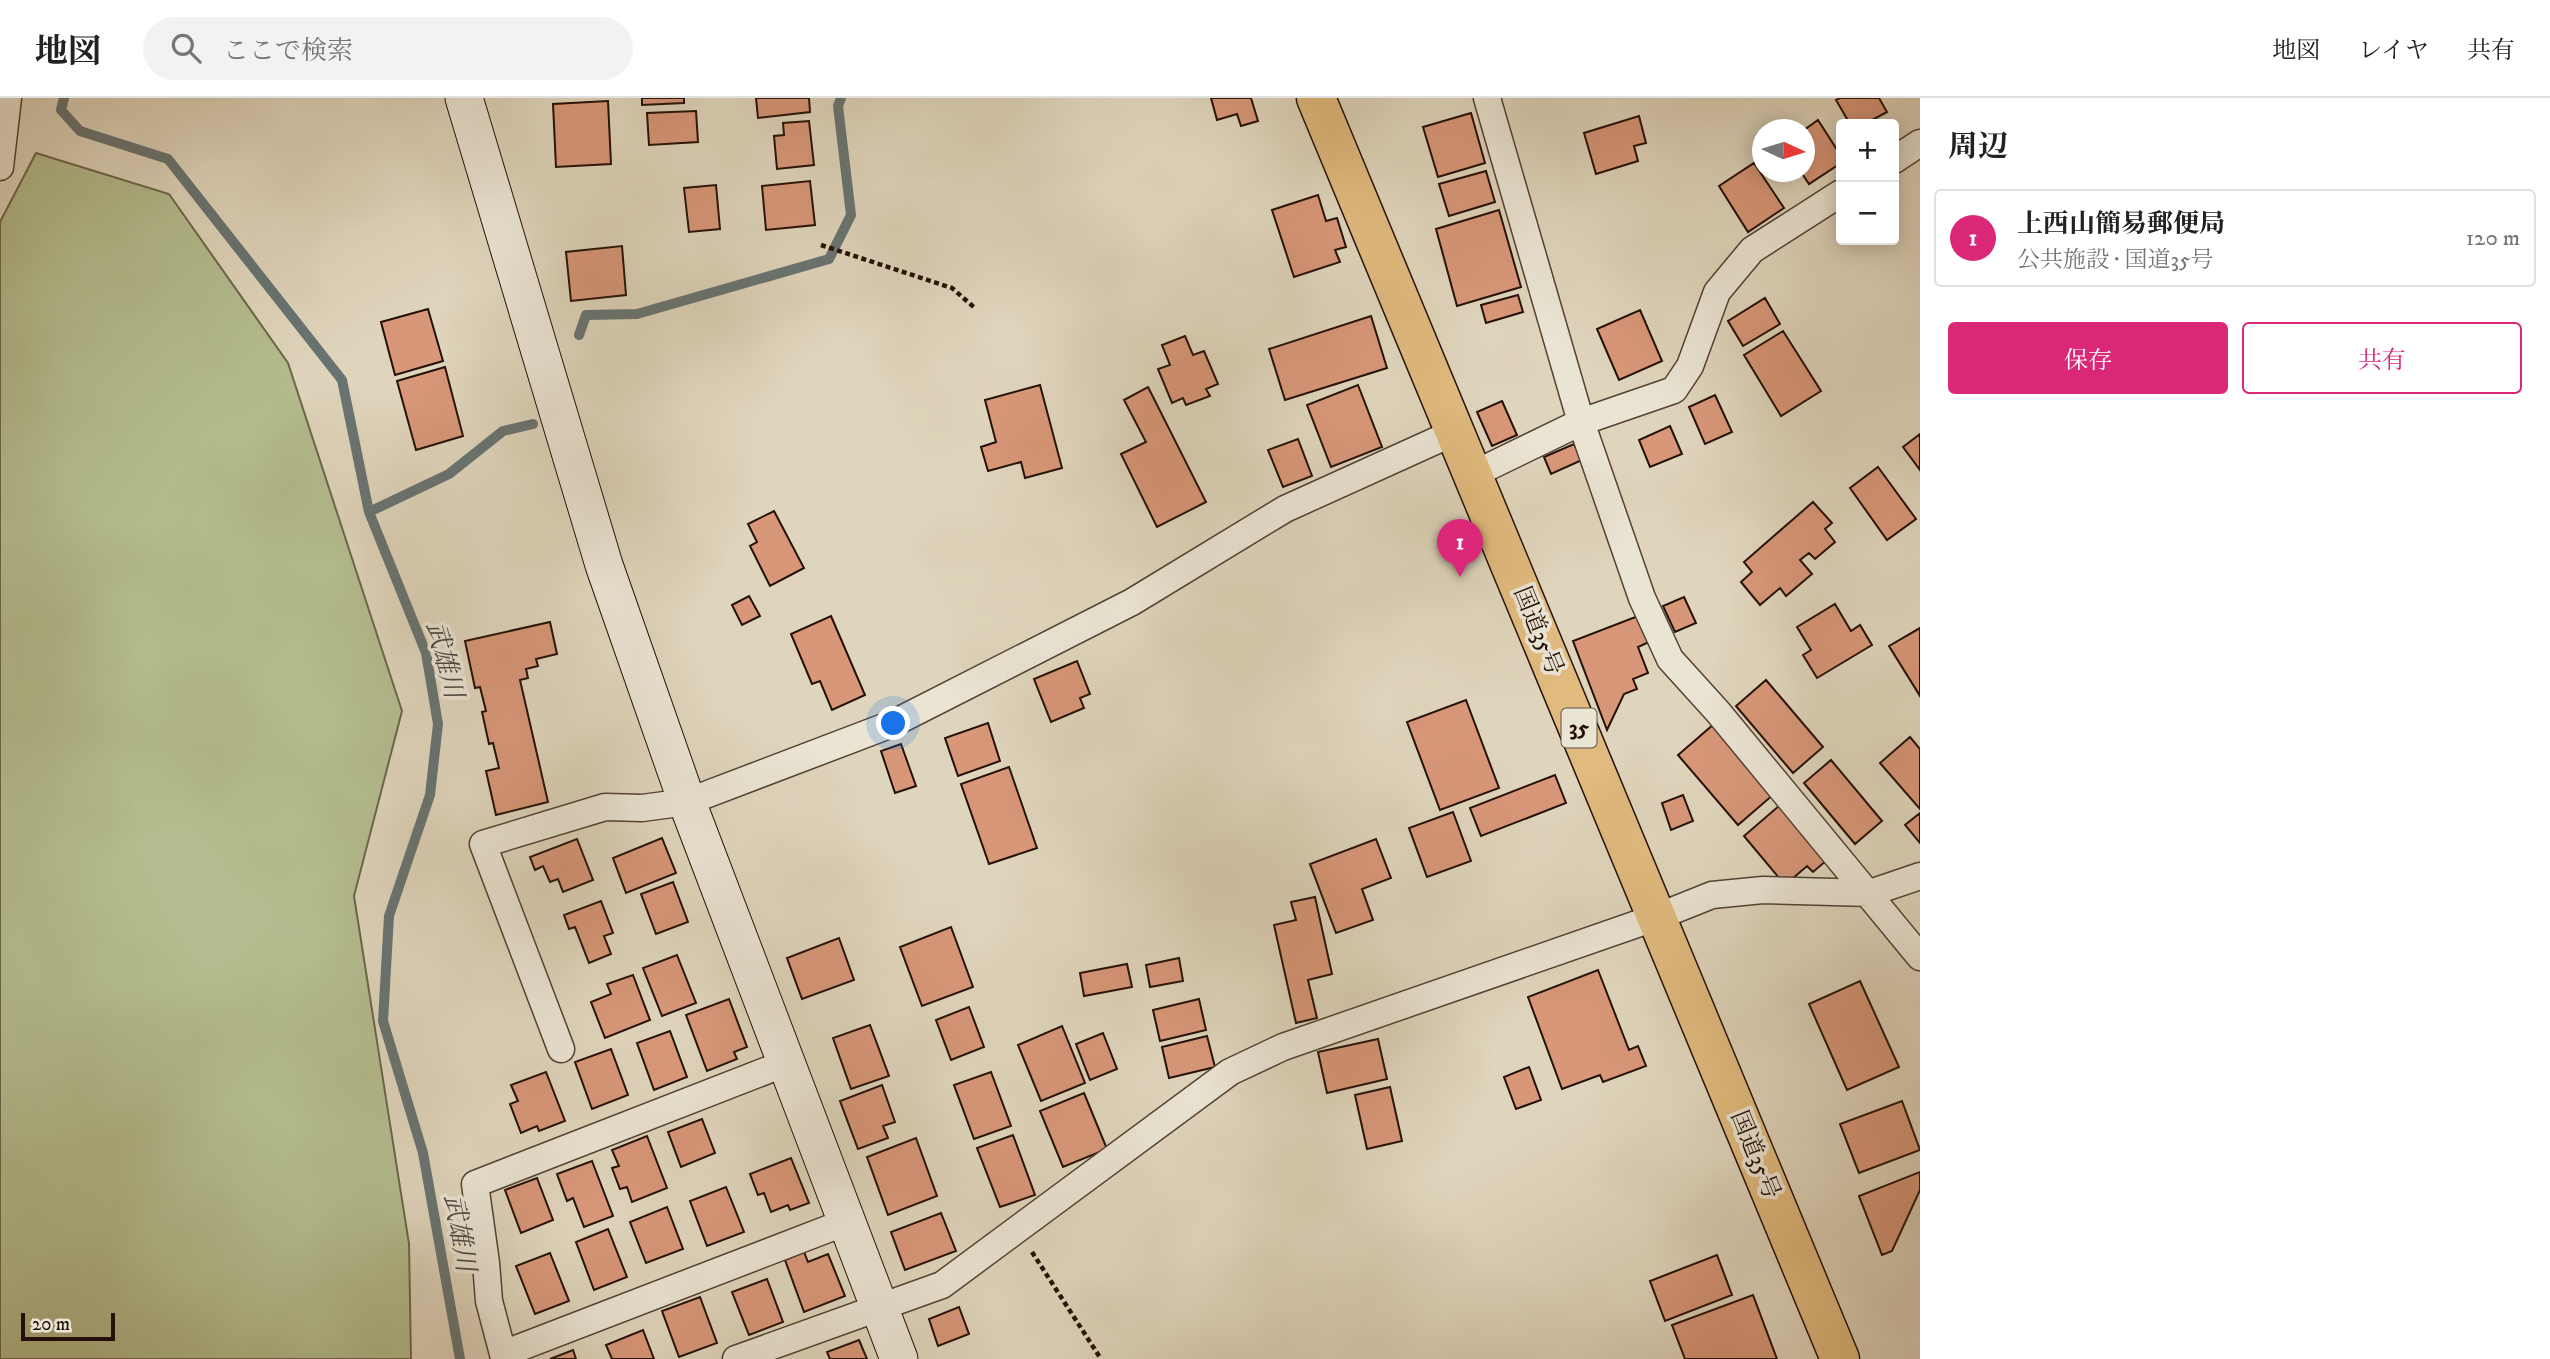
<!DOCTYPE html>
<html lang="ja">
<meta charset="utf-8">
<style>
body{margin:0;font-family:"IM FELL DW Pica","Noto Serif JP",serif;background:#f2f2f2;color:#222}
.controls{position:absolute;right:21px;top:21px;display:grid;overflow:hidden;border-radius:7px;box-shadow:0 4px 18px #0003}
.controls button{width:63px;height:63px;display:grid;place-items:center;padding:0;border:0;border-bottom:2px solid #e0e0e0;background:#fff;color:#222;font:35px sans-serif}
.compass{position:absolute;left:1752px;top:21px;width:63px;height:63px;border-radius:50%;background:#fff;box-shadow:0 4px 18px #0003;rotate:94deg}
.scale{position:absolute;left:21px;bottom:18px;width:94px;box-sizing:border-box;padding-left:7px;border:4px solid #241007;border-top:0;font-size:19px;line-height:24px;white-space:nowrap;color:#241007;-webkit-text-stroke:5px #eae4d3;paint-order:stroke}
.you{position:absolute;left:894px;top:626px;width:24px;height:24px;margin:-18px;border:5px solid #fff;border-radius:50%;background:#1a73e8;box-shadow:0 0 0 10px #1a73e833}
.badge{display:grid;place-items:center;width:46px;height:46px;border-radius:50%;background:#db2777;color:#fff;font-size:23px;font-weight:700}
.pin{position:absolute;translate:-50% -58px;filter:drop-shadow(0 2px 4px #0008)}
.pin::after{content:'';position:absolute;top:37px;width:24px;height:21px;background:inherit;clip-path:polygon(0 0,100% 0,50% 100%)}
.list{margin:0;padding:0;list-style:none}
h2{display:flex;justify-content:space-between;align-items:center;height:91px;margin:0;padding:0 28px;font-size:30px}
h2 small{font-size:23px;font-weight:400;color:#767676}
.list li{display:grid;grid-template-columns:46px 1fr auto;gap:21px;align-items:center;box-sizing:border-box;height:98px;margin:0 14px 14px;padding:0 14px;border:2px solid #e0e0e0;border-radius:7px}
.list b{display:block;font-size:26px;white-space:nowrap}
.list p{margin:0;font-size:23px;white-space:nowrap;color:#767676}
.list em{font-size:23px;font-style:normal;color:#767676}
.actions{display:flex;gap:14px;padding:21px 28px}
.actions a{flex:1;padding:16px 0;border:2px solid #db2777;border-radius:7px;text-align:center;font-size:24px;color:#db2777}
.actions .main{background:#db2777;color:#fff}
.icon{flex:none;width:38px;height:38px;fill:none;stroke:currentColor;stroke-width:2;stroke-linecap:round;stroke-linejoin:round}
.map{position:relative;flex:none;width:1920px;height:1261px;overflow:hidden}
header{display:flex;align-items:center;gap:42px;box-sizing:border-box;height:98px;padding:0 35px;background:#fff;border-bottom:2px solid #e0e0e0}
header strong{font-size:33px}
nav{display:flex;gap:38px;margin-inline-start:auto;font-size:24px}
.search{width:490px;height:63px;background:#f2f2f2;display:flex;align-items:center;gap:18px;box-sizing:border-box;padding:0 24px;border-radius:38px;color:#767676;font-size:26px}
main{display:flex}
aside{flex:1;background:#fff}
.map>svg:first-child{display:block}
</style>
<header>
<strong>地図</strong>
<div class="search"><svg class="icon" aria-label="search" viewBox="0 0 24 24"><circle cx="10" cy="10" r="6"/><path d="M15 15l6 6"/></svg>ここで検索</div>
<nav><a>地図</a><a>レイヤ</a><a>共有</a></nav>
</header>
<main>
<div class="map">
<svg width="1920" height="1261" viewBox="0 0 1920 1261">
<rect width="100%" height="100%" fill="#dfd5bc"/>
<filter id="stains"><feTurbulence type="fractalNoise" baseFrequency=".00286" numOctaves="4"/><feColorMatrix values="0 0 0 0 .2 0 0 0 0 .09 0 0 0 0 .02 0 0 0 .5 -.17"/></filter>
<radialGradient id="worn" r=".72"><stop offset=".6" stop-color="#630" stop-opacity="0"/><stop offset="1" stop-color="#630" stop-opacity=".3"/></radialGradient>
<!-- green -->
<path fill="#b4bd8f" stroke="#6c664b" stroke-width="2" d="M 36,55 L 169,96 L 288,265 L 402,613 L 354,798 L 409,1146 L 411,1261 L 0,1261 L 0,124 Z"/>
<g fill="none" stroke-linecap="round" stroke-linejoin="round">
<!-- stream -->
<path stroke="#687472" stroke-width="10" d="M 64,0 L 61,12 L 80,33 L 168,61 L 342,282 L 369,414 L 426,555 L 438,626 L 430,697 L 389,818 L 383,923 L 423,1055 L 460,1261
M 579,237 L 586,217 L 637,216 L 829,161 L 851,117 L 838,8 L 841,0
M 369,414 L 449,376 L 503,333 L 533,326"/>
</g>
<!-- building -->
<path fill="#d89779" stroke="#241007" stroke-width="2" d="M 642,0 L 684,0 L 684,5 L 642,7 Z
M 756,0 L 809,0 L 810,14 L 758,20 Z
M 1211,0 L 1251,0 L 1258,23 L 1241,28 L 1237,16 L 1217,22 Z
M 1840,0 L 1879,0 L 1887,14 L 1874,21 L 1877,26 L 1850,26 L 1836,2 Z
M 608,3 L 611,66 L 556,69 L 553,6 Z
M 696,13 L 698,44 L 649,47 L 647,15 Z
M 1471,15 L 1485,65 L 1438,79 L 1423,29 Z
M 1639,18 L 1646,45 L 1634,48 L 1638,63 L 1596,76 L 1584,35 Z
M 1818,22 L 1841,58 L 1841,65 L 1809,86 L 1801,74 L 1804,74 L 1804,32 Z
M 809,23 L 814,67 L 777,71 L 774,38 L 784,37 L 783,25 Z
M 1754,65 L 1784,110 L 1748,134 L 1719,88 Z
M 1486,73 L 1495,104 L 1449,118 L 1439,86 Z
M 810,83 L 815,127 L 766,132 L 762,88 Z
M 716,87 L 720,131 L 689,134 L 684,90 Z
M 1318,97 L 1326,123 L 1337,120 L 1346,149 L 1335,152 L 1340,164 L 1294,179 L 1272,112 Z
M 1499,112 L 1521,189 L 1457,208 L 1436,131 Z
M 622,148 L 626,197 L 571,203 L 566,154 Z
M 1518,197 L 1523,214 L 1486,225 L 1481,207 Z
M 1765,200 L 1780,226 L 1743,248 L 1728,223 Z
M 428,211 L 443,263 L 395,277 L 381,224 Z
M 1640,212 L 1662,263 L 1619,282 L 1597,231 Z
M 1371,218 L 1387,270 L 1285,302 L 1269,251 Z
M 1783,233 L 1821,293 L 1781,318 L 1744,257 Z
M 1185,238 L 1193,257 L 1204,253 L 1218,286 L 1206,291 L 1210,298 L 1186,307 L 1183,300 L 1172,305 L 1158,271 L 1170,267 L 1162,247 Z
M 445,269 L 463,338 L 416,352 L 397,283 Z
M 1040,287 L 1062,370 L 1025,380 L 1021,364 L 988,373 L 981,349 L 996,344 L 985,302 Z
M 1358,287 L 1382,349 L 1331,369 L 1307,307 Z
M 1148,289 L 1206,404 L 1157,429 L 1121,356 L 1146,344 L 1124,302 Z
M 1715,297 L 1732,334 L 1705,346 L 1689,309 Z
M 1502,303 L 1517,337 L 1492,348 L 1477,314 Z
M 1670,328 L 1682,356 L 1650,369 L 1639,342 Z
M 1920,336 L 1920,372 L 1903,349 Z
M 1298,341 L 1312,378 L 1283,389 L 1268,352 Z
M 1574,346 L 1582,362 L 1551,376 L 1544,359 Z
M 1878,369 L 1916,421 L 1887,442 L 1850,390 Z
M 1813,404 L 1832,425 L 1825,431 L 1835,444 L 1815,461 L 1809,455 L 1800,462 L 1812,476 L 1786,498 L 1780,490 L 1760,507 L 1741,484 L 1752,474 L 1744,464 Z
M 774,413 L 804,470 L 770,488 L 750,448 L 757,444 L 748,426 Z
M 749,498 L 760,518 L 742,527 L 732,507 Z
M 1684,499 L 1696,525 L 1675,534 L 1663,508 Z
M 1835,506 L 1851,533 L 1860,527 L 1872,547 L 1817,580 L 1803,557 L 1811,552 L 1797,529 Z
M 831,518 L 865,597 L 832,612 L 820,583 L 812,586 L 791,536 Z
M 1638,518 L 1649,544 L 1638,549 L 1648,575 L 1633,581 L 1637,591 L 1624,596 L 1607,632 L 1573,543 Z
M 550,524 L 557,556 L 536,561 L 538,568 L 526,571 L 528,580 L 520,582 L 548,704 L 496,717 L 486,673 L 499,670 L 493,645 L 489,646 L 482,614 L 486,613 L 480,589 L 475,590 L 465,543 Z
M 1920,530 L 1920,598 L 1889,548 Z
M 1077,563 L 1090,596 L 1080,600 L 1084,610 L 1051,624 L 1034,581 Z
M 1766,582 L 1823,649 L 1793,675 L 1736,608 Z
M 1466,602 L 1499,690 L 1440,712 L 1407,624 Z
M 988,625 L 1000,663 L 958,678 L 945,640 Z
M 1714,626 L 1774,696 L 1738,727 L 1678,657 Z
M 1910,639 L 1920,651 L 1920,711 L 1880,665 Z
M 901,646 L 916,688 L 895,695 L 881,653 Z
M 1831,662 L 1882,723 L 1855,746 L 1804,685 Z
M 1009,669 L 1037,750 L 989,766 L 961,686 Z
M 1555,677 L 1566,705 L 1481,738 L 1470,710 Z
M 1683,697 L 1693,723 L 1671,732 L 1662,705 Z
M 1780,707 L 1827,762 L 1813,774 L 1807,768 L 1785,787 L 1744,738 Z
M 1453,714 L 1471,763 L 1427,779 L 1409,730 Z
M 1920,715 L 1920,745 L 1905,727 Z
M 662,740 L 676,775 L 626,795 L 613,760 Z
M 577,741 L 593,782 L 563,794 L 558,781 L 550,784 L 543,768 L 535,772 L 530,759 Z
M 1376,741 L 1391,780 L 1362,791 L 1373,822 L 1336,835 L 1310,766 Z
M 673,784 L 688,824 L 656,836 L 641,796 Z
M 1315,799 L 1332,876 L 1308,882 L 1317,920 L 1296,925 L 1274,827 L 1296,822 L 1291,804 Z
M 601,803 L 613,835 L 604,838 L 611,856 L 589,865 L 575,829 L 569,831 L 564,817 Z
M 951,829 L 973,889 L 922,908 L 900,849 Z
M 839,840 L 854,882 L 802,901 L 787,860 Z
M 677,857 L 696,905 L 662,918 L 643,870 Z
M 1179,860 L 1183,883 L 1150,889 L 1146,867 Z
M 1127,866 L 1132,889 L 1084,898 L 1080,875 Z
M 1598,872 L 1629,952 L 1638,948 L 1646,968 L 1603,984 L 1600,977 L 1562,991 L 1528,899 Z
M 633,877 L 650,922 L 605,940 L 591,904 L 611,896 L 607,886 Z
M 1860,883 L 1899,969 L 1847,992 L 1809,906 Z
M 729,901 L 747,949 L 734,954 L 737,961 L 707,973 L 686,917 Z
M 1199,901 L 1206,932 L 1160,943 L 1153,912 Z
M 969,909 L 984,949 L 951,962 L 936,922 Z
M 870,927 L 889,978 L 851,991 L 833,940 Z
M 1062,928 L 1085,985 L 1041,1003 L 1018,947 Z
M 670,933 L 687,979 L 654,992 L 637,945 Z
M 1103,935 L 1117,971 L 1090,982 L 1076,946 Z
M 1207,938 L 1215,969 L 1169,980 L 1162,949 Z
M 1378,941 L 1387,981 L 1327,995 L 1318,954 Z
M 611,951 L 628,997 L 592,1011 L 575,964 Z
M 1529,969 L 1541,1002 L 1516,1011 L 1504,979 Z
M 546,974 L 565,1023 L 539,1033 L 537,1028 L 521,1035 L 510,1006 L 518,1003 L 511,987 Z
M 991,974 L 1011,1028 L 974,1041 L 954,987 Z
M 882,987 L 895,1024 L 883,1028 L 888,1040 L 858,1051 L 840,1003 Z
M 1390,989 L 1402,1043 L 1367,1051 L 1355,997 Z
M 1084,995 L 1107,1051 L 1063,1069 L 1040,1013 Z
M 1902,1003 L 1920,1052 L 1859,1075 L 1840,1026 Z
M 702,1021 L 715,1055 L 681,1069 L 668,1034 Z
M 1013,1037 L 1035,1097 L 1000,1109 L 977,1050 Z
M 647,1038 L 667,1090 L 632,1104 L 627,1089 L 620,1091 L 612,1070 L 619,1068 L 612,1052 Z
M 916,1040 L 937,1098 L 888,1117 L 867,1059 Z
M 791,1060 L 809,1105 L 790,1112 L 788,1107 L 771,1114 L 764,1095 L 758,1097 L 750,1076 Z
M 592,1063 L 613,1118 L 584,1129 L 573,1100 L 567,1103 L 557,1076 Z
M 1920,1074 L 1920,1092 L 1892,1153 L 1882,1157 L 1859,1098 Z
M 537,1080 L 553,1122 L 521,1135 L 505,1092 Z
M 726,1089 L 744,1134 L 707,1148 L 690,1103 Z
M 667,1109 L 683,1151 L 646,1165 L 630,1124 Z
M 941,1115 L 956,1153 L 905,1172 L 891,1134 Z
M 608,1131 L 627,1179 L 594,1192 L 576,1144 Z
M 804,1154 L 808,1164 L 828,1156 L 845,1198 L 804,1214 L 785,1162 Z
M 550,1155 L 569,1203 L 535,1216 L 516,1168 Z
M 1717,1157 L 1732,1197 L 1665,1223 L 1650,1183 Z
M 767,1181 L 783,1224 L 749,1237 L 732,1194 Z
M 1753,1197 L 1777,1261 L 1685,1261 L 1672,1227 Z
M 700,1199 L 717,1245 L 679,1259 L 662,1213 Z
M 959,1209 L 969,1236 L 938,1248 L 929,1221 Z
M 643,1232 L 654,1261 L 612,1261 L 606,1247 Z
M 859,1242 L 867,1261 L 830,1261 L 827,1254 Z
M 573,1252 L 576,1261 L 550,1261 Z"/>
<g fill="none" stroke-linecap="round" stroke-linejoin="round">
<!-- street casing -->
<g stroke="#534134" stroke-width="29">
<path id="street" d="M 1487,0 L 1581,324 L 1642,500 L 1670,561 L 1718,614 L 1920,859
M 1894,62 L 1920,45
M 0,69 L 8,0
M 1474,376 L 1581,324 L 1674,292 L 1690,268 L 1717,194 L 1752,152 L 1841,95
M 561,951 L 483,746 L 605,709 L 642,710 L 687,704 L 892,626 L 1132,504 L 1285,411 L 1455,334
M 786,965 L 475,1086 L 486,1165 L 489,1203 L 503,1256 L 846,1124
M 736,1261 L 942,1187 L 1230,974 L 1283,949 L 1657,819 L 1712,797 L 1763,792 L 1870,795 L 1920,778"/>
</g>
<!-- secondary casing -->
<g stroke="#241007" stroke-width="39">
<path id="secondary" d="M 464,0 L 604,467 L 687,704 L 899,1261"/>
</g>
<!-- highway casing -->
<g stroke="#241007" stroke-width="41">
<path id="highway" d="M 1316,0 L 1840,1261"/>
</g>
<!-- path -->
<path stroke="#241007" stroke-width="4.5" stroke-dasharray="5 3.5" stroke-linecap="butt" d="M 821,147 L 952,190 L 976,211
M 1032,1154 L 1101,1261"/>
<!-- street -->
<use href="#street" stroke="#eae4d3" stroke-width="26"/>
<!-- secondary -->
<use href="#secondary" stroke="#eae4d3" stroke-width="37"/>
<!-- highway -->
<use href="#highway" stroke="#e0ba7e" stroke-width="38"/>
</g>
<g text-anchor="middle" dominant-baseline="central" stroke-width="7" stroke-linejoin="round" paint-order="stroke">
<!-- shield labels -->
<rect fill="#eae4d3" stroke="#5f5044" stroke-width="2" x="1561.5" y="610.5" width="35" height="39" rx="5"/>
<g font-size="23" font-weight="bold" fill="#241007">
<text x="1579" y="630">35</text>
</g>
<!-- street labels -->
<g font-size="24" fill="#241007" stroke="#eae4d3">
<text transform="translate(1538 533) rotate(68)">国道35号</text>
<text transform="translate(1755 1057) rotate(68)">国道35号</text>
</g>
<!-- water labels -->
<g font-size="26" font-style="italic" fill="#4c4a46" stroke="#eae4d3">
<text transform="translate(444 562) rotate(75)">武雄川</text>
<text transform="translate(459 1135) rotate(80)">武雄川</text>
</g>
</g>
<rect width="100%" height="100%" filter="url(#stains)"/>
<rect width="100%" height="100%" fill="url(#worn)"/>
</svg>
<div class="controls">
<button>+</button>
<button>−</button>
</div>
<svg class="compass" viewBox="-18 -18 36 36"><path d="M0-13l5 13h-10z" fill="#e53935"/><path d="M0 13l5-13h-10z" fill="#767676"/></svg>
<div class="scale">20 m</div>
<div class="you"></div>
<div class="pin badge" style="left:1460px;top:479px">1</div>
</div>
<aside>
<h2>周辺<small></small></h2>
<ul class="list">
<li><span class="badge">1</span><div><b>上西山簡易郵便局</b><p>公共施設 · 国道35号</p></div><em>120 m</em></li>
</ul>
<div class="actions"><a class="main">保存</a><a>共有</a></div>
</aside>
</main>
